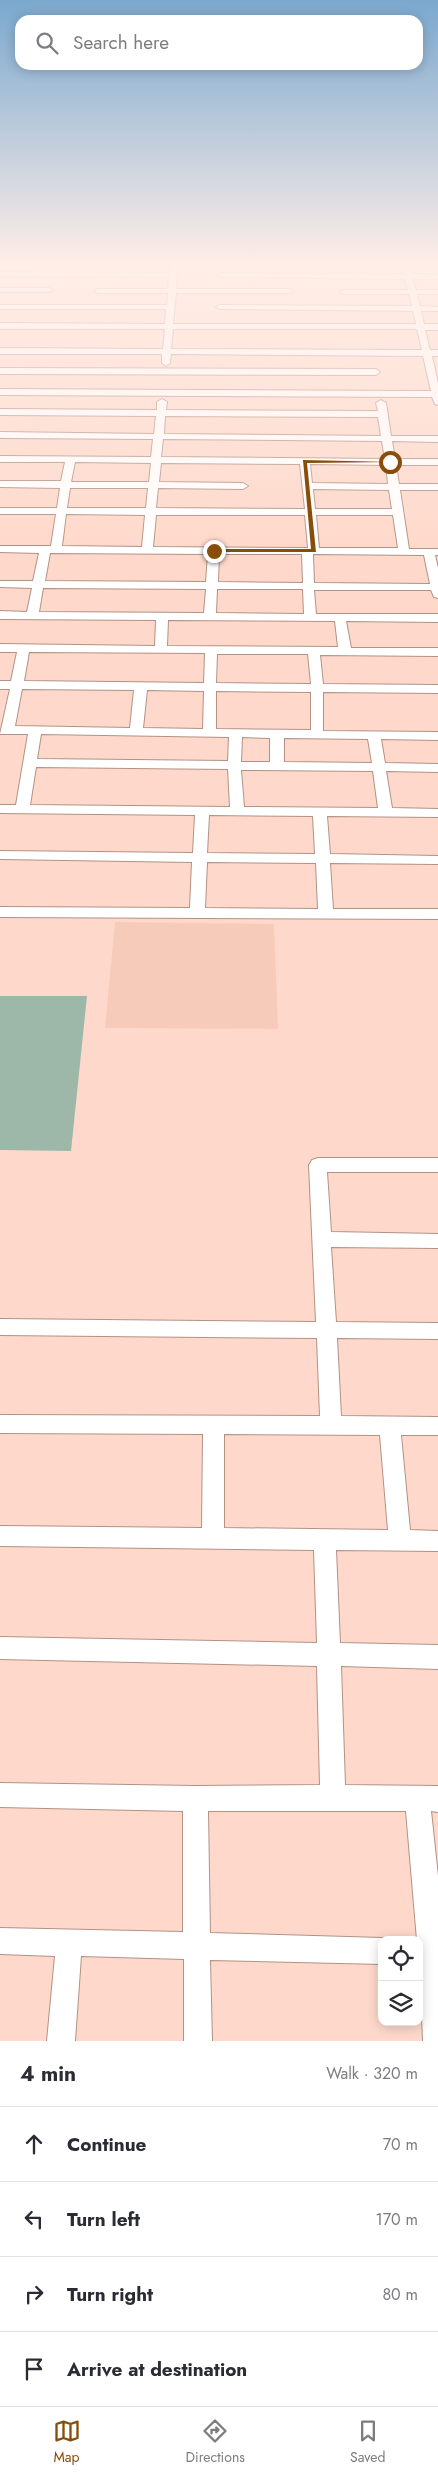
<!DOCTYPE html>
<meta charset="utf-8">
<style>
body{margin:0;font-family:Jost,sans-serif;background:#f2f2f3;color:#2b2b33}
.controls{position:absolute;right:15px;bottom:15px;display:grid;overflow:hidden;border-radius:10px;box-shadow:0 2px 12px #0003}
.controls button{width:45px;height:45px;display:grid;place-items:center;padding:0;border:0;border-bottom:1px solid #e1e1e2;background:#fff;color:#2b2b33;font:25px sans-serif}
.stop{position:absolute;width:15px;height:15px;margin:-11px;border:4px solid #884d08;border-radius:50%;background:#fff}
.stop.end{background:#884d08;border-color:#fff;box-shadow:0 1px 5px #0008}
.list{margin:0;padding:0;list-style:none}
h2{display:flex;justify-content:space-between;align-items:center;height:65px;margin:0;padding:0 20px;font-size:21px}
h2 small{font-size:16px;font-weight:400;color:#7c7c81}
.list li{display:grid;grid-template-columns:32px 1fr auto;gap:15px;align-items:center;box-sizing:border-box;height:75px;padding:0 20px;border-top:1px solid #e1e1e2}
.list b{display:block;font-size:19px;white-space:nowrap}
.list em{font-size:16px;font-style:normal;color:#7c7c81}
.icon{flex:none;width:28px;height:28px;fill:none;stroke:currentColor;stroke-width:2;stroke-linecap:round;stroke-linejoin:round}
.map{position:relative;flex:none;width:438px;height:2041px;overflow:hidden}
.search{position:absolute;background:#fff;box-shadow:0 2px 12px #0003;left:15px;right:15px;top:15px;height:55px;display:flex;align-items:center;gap:12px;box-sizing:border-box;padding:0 18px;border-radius:15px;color:#7c7c81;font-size:19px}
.sheet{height:365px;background:#fff}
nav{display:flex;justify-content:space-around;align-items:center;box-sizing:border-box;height:70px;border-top:1px solid #e1e1e2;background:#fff;font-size:14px;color:#7c7c81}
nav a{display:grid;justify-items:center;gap:2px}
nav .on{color:#884d08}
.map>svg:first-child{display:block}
</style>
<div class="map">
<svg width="438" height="2041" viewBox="0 0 438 2041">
<rect width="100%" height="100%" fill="#fed9cb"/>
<!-- built -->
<path fill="#f7cbba" d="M 115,922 L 274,924 L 278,1029 L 105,1028 Z"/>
<!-- green -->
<path fill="#9db8a8" d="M 0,996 L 87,996 L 71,1151 L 0,1150 Z"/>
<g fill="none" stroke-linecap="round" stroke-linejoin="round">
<!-- minor casing -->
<g stroke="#b39184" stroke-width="2">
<path id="minor" d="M 170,265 L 178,265 L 176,289 L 290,289 L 294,291 L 290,293 L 176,293 L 173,324 L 416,324 L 413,311 L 220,309 L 216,307 L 220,305 L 412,306 L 409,294 L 344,294 L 340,292 L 344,290 L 408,290 L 405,279 L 222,277 L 218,275 L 222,273 L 404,274 L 402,265 L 410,265 L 412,274 L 438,275 L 438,279 L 413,279 L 416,290 L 438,290 L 438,294 L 417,294 L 420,306 L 438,307 L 438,311 L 421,311 L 424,324 L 438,324 L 438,330 L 425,330 L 430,350 L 438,350 L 438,356 L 432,356 L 438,383 L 438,405 L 435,404 L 432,397 L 0,395 L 0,389 L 431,391 L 423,356 L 171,354 L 170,363 L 166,366 L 162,363 L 162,354 L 0,354 L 0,348 L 163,349 L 165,329 L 0,329 L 0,323 L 165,324 L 166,309 L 0,309 L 0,305 L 167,305 L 168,293 L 98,293 L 94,291 L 98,289 L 168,289 L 169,277 L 0,276 L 0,272 L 169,273 ZM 173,329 L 417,329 L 422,350 L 171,349 Z
M 0,288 L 49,288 L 53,290 L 49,292 L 0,292 Z
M 0,368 L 376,369 L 380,372 L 376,375 L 0,374 Z
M 162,399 L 167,402 L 166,410 L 378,411 L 376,403 L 381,400 L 386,403 L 391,436 L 438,436 L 438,442 L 392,441 L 395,459 L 438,459 L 438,465 L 396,465 L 399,484 L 438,484 L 438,490 L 400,490 L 409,549 L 438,549 L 438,555 L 435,555 L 438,568 L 438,598 L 434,597 L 431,590 L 314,590 L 316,614 L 438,614 L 438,622 L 346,621 L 351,648 L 438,648 L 438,656 L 320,655 L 323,684 L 438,685 L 438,693 L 323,692 L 323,731 L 438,732 L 438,740 L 381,739 L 385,763 L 438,764 L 438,772 L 386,771 L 392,808 L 438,809 L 438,817 L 327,816 L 330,854 L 438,856 L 438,864 L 330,863 L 333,909 L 438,909 L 438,919 L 0,917 L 0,907 L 190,908 L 192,862 L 0,859 L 0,851 L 193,853 L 195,815 L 0,813 L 0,805 L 16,805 L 28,734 L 0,734 L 10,689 L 0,689 L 0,681 L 11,681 L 17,652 L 0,652 L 0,644 L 155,646 L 156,620 L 0,619 L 0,611 L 27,612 L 32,588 L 0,587 L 0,581 L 33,581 L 39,553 L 0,552 L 0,546 L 51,546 L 56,514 L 0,514 L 0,508 L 57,508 L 60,488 L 0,487 L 0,481 L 61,481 L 65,462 L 0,462 L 0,456 L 151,457 L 153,439 L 0,438 L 0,432 L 154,434 L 156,416 L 0,415 L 0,409 L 157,410 L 157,402 ZM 165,416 L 378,417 L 381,436 L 164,434 ZM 163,439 L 382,441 L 385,459 L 161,457 ZM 75,462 L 151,463 L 149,482 L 71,482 ZM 161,463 L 300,464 L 305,509 L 156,508 L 158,488 L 243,489 L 248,486 L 243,483 L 159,482 ZM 310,464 L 386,465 L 388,484 L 312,483 ZM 70,488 L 148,488 L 146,508 L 67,508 ZM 313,489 L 389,490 L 392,509 L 315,509 ZM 66,514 L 145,515 L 142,547 L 62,546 ZM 156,515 L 305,515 L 308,548 L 153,547 ZM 316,515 L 393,515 L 398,548 L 319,548 ZM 50,553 L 208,554 L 206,582 L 45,581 ZM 219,554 L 302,554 L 303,583 L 218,582 ZM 313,554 L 424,555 L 430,584 L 314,583 ZM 43,588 L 206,589 L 204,613 L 39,612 ZM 217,589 L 303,589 L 304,614 L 216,613 ZM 168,620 L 335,621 L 338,647 L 167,646 ZM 29,652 L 205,653 L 204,683 L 24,681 ZM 217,654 L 308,654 L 311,684 L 216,683 ZM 22,689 L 134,690 L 130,728 L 15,726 ZM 147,690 L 204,691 L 203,729 L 143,728 ZM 216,691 L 311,692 L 311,730 L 216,729 ZM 41,734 L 229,737 L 228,761 L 37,759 ZM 242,737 L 270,738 L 270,762 L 241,762 ZM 284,738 L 368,739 L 372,763 L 284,762 ZM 36,767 L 228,769 L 230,807 L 30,805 ZM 241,770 L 373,771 L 378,808 L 244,807 ZM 209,815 L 313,816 L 315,854 L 207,853 ZM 207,862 L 316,863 L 318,909 L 205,908 Z
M 318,1158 L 438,1158 L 438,1172 L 327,1172 L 331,1232 L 438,1234 L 438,1248 L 331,1247 L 336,1322 L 438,1323 L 438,1339 L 337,1338 L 341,1416 L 438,1417 L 438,1435 L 401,1435 L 410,1530 L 438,1531 L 438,1551 L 336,1550 L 340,1643 L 438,1645 L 438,1669 L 341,1666 L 345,1785 L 438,1786 L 438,1812 L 431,1811 L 438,1876 L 438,2041 L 423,2041 L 419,1940 L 417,1940 L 406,1811 L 208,1811 L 210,1933 L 382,1938 L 387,1940 L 382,1940 L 382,1964 L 210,1960 L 212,2041 L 184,2041 L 184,1959 L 81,1956 L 75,2041 L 47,2041 L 55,1956 L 0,1954 L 0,1928 L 183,1932 L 183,1811 L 0,1807 L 0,1783 L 195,1786 L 320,1785 L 317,1666 L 0,1659 L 0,1637 L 317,1643 L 314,1550 L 0,1546 L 0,1526 L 202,1528 L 203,1434 L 0,1433 L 0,1415 L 320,1416 L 317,1338 L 0,1335 L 0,1319 L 316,1322 L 309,1165 L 312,1160 ZM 224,1434 L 380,1435 L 388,1530 L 224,1528 Z"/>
</g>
<!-- minor -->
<use href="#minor" fill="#fff" fill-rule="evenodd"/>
</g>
<!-- sky -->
<linearGradient id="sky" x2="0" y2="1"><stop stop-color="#7aa8ce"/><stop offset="0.48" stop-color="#ffeee8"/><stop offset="1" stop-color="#ffeee8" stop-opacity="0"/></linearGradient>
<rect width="438" height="551" fill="url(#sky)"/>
<!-- route -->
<path fill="#884d08" d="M 303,460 L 392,462 L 307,463 L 316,552 L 212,552 L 214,549 L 311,549 Z"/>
</svg>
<div class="controls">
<button><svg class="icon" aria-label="locate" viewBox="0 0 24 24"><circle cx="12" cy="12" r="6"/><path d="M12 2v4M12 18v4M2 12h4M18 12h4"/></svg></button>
<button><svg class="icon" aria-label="layers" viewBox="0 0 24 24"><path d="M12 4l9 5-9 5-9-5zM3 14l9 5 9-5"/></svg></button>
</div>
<div class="stop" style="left:390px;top:462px"></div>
<div class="stop end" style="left:214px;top:551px"></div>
<div class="search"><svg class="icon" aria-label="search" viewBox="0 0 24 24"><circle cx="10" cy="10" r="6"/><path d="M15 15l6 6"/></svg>Search here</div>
</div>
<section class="sheet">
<h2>4 min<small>Walk · 320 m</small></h2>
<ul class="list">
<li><svg class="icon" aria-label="ahead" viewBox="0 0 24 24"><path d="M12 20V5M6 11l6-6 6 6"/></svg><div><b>Continue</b></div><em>70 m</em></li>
<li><svg class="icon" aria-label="left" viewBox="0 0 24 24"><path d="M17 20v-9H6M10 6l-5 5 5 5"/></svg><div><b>Turn left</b></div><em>170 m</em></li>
<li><svg class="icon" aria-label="right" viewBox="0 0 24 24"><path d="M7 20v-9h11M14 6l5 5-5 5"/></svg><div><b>Turn right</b></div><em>80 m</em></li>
<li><svg class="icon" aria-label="arrive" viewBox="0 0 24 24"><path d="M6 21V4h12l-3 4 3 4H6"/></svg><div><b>Arrive at destination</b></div></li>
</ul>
</section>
<nav>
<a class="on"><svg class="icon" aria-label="map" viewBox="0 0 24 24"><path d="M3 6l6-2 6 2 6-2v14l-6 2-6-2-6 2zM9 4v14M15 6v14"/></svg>Map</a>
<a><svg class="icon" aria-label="directions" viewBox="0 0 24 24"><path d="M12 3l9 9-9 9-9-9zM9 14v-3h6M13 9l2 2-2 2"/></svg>Directions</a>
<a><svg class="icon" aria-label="saved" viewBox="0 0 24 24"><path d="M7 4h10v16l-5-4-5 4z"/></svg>Saved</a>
</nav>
